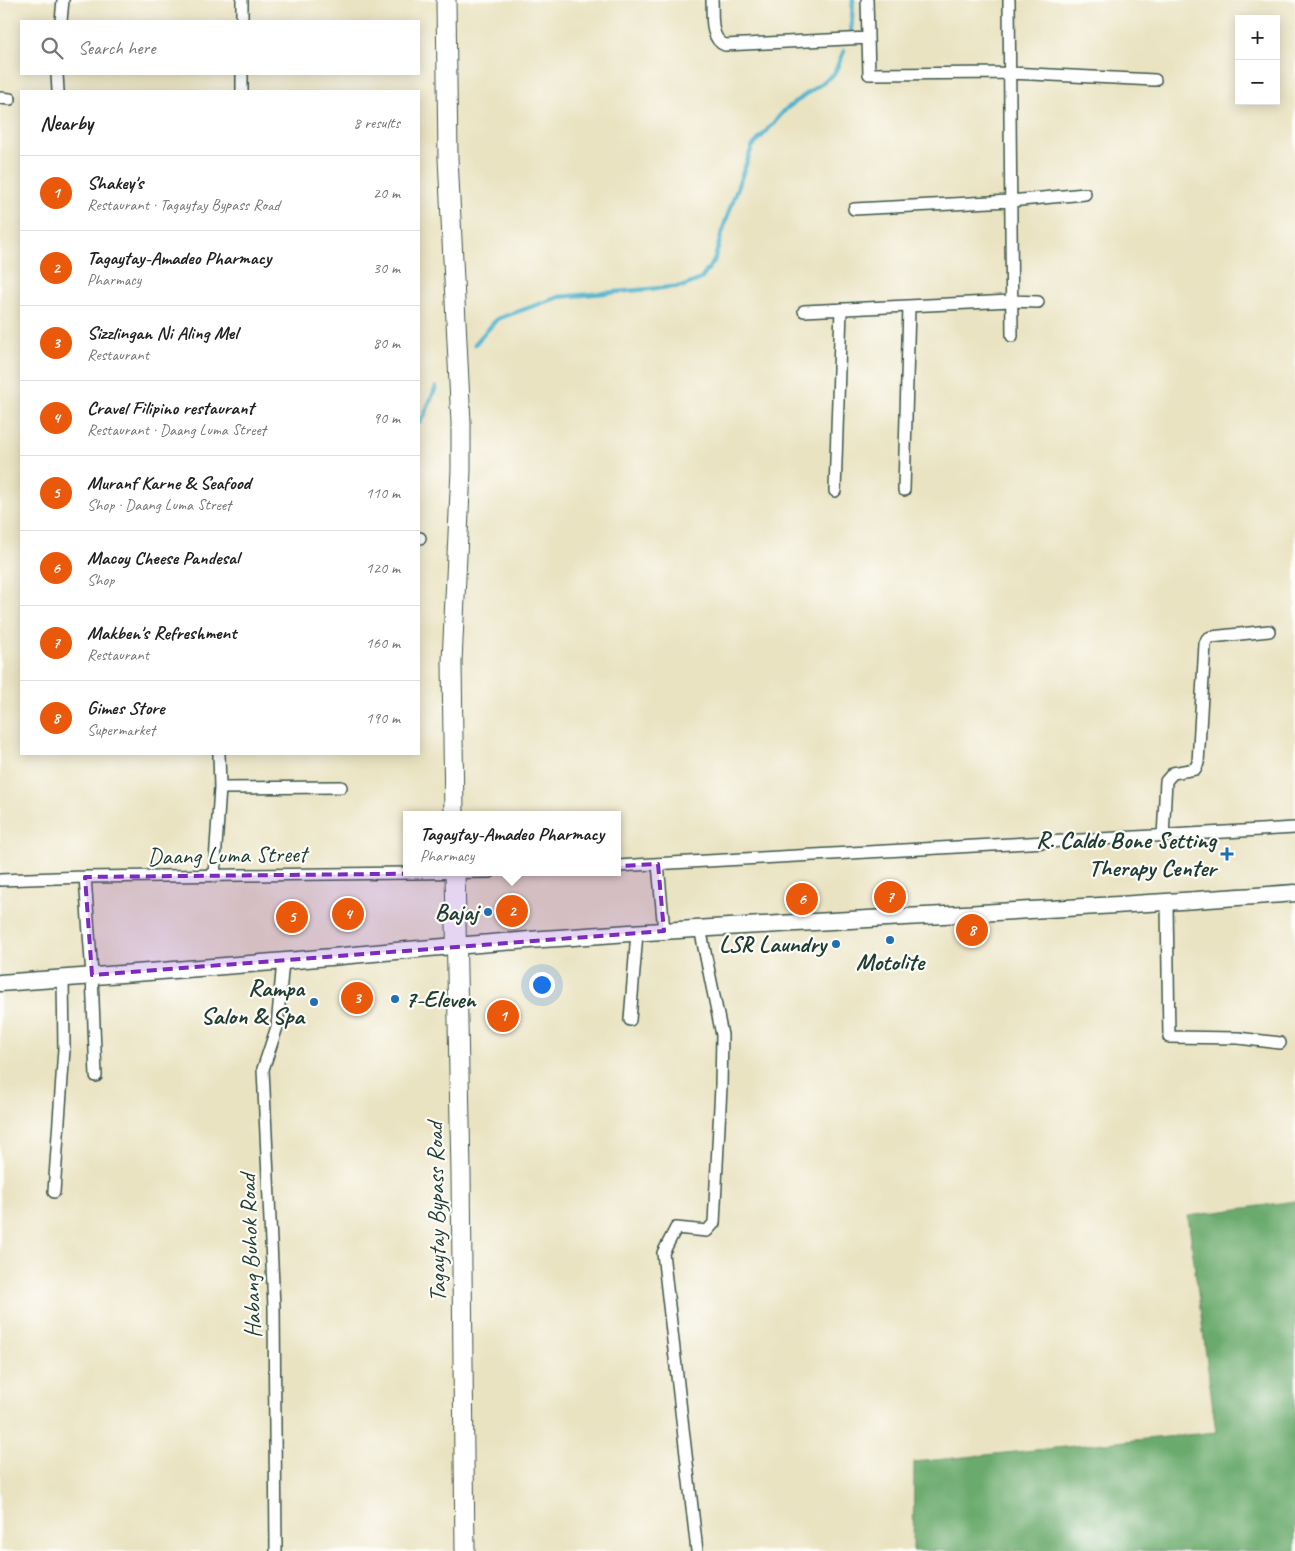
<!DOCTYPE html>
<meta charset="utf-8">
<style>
body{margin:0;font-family:Caveat,sans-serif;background:#f6f6f6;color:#222}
.controls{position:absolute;right:15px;top:15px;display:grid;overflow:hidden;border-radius:0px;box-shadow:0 2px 12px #0003}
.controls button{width:45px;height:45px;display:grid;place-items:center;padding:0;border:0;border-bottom:1px solid #e0e0e0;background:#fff;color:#222;font:25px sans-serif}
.you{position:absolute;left:541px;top:984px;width:18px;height:18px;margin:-12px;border:4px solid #fff;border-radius:50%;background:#1a73e8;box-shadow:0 0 0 8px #1a73e833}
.badge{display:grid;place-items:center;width:32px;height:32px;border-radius:50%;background:#ea580c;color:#fff;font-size:16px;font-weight:700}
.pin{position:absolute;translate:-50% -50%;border:2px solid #fff;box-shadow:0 1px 5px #0006}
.popup{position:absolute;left:403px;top:811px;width:218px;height:65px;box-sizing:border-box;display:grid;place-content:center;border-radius:0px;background:#fff;filter:drop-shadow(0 1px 4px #0005);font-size:16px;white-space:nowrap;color:#767676}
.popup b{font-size:19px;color:#222}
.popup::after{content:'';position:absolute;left:50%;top:100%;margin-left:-10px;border:10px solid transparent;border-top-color:#fff}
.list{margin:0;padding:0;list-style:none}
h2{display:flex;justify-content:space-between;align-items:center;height:65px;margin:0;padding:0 20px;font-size:21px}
h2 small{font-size:16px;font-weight:400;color:#767676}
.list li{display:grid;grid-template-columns:32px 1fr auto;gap:15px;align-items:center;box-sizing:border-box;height:75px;padding:0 20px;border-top:1px solid #e0e0e0}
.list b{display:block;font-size:19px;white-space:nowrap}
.list p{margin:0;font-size:16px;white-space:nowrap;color:#767676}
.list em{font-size:16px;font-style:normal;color:#767676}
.icon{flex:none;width:28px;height:28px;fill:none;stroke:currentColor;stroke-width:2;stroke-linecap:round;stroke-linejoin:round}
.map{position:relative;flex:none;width:1295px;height:1551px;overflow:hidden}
.search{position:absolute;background:#fff;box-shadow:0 2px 12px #0003;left:20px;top:20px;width:400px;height:55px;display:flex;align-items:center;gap:12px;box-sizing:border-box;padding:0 18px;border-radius:0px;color:#767676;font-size:19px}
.panel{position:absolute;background:#fff;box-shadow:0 2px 12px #0003;left:20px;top:90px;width:400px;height:665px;border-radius:0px}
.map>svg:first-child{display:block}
</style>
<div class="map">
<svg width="1295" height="1551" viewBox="0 0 1295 1551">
<rect width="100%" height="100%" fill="#fdfcf7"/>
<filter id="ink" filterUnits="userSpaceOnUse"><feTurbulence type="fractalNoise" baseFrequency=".02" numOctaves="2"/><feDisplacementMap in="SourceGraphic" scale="10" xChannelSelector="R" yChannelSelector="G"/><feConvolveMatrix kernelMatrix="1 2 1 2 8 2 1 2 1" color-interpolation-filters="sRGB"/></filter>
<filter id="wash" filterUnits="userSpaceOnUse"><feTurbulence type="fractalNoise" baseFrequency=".0096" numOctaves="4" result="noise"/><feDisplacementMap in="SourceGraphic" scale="20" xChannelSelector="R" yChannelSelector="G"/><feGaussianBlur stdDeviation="1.12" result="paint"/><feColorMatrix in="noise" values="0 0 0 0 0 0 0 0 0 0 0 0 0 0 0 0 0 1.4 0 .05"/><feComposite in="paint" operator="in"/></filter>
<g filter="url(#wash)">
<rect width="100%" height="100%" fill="#eae3c2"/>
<!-- forest -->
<path fill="#6baa6d" stroke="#457450" d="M 1295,1201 L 1295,1551 L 913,1551 L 914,1462 L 1216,1432 L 1188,1216 Z"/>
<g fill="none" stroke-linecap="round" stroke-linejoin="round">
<!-- stream -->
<path stroke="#4db3cc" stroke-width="4.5" d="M 851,35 L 853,0
M 475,344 L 497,319 L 559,297 L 684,286 L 701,279 L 714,261 L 724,226 L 752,147 L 786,109 L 834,74 L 844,51
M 419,422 L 424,416 L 436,387"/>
</g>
</g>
<g filter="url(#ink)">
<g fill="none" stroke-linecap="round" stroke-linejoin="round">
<!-- minor casing -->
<g stroke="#3d5649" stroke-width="14">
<path id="minor" d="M 712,0 C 713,14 709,39 725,45 L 868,38
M 867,0 L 869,74 L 1009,73 L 1155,80
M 1009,0 L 1012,336
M 61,21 L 63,0
M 242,21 L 242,0
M 57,74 L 58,91
M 242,74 L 242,91
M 0,98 L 10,99
M 854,209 L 1010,201 L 1085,194
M 804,311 L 1011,301 L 1038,302
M 904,490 L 909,306
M 835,491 L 841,309
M 419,538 L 420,538
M 220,788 L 341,787
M 1163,837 L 1166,781 L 1173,773 L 1195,769 L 1198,763 L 1205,644 L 1207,639 L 1211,637 L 1269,631
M 658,864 L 664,931
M 617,866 L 1295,828
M 214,876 L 220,788 L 219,754
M 85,877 L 92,975 L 96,1076
M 0,880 L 85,877 L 490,872
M 1167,903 L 1169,1037 L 1238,1038 L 1280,1043
M 630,1020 L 637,933
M 54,1192 L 64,1049 L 63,978
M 276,1551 L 274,1307 L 263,1069 L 277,1027 L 283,961
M 697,1551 L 663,1253 L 676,1228 L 707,1231 L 714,1223 L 721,1087 L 722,1035 L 700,928"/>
</g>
<!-- secondary casing -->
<g stroke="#3d5649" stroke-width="19">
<path id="secondary" d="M 0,983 C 95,976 191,969 286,961 C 377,953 468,944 559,938 C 804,920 1050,912 1295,893"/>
</g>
<!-- primary casing -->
<g stroke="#3d5649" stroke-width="21">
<path id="primary" d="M 446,0 L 448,158 L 461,423 L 461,470 L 452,662 L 454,815
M 455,872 L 461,1173 L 465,1551"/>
</g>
<!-- minor -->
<use href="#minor" stroke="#fff" stroke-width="11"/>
<!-- secondary -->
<use href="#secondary" stroke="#fff" stroke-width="16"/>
<!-- primary -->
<use href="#primary" stroke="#fff" stroke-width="19"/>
</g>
</g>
<!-- marked area -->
<path fill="#7b2cbf" fill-opacity="0.2" stroke="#7b2cbf" stroke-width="4" stroke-dasharray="10 6" stroke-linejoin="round" d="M 658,864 L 664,931 L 92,975 L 85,877 L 481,873 Z"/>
<!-- markers -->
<g fill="#1f6fb2" stroke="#fdfcf7" stroke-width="2">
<path d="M1224.5 846.5h5v5h5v5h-5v5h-5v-5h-5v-5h5z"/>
<circle cx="488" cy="912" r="5"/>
<circle cx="890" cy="940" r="5"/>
<circle cx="836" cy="944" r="5"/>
<circle cx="395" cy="999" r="5"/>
<circle cx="314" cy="1002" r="5"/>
</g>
<g text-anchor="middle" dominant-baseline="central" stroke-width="4.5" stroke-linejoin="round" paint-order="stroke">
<!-- poi labels -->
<g font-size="24" font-weight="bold" fill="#1f3d34" stroke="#fdfcf7" text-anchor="end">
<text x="1216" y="840">R. Caldo Bone Setting<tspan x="1216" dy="28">Therapy Center</tspan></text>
<text x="478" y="912">Bajaj</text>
<text x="826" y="944">LSR Laundry</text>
<text x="890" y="962" text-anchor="middle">Motolite</text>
<text x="304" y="988">Rampa<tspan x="304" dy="28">Salon &amp; Spa</tspan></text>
<text x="405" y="999" text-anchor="start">7-Eleven</text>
</g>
<!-- street labels -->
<g font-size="24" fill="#1f3d34" stroke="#fdfcf7">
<text transform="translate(227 855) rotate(-1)">Daang Luma Street</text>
<text transform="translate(436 1212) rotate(-91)">Tagaytay Bypass Road</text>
<text transform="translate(250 1256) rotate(-92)">Habang Buhok Road</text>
</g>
</g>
</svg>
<div class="controls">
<button>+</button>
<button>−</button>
</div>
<div class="you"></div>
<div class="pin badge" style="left:503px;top:1016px">1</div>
<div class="pin badge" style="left:512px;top:911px">2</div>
<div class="popup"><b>Tagaytay-Amadeo Pharmacy</b>Pharmacy</div>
<div class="pin badge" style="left:357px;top:998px">3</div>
<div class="pin badge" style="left:348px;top:914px">4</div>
<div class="pin badge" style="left:292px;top:917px">5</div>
<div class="pin badge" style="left:802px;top:899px">6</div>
<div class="pin badge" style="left:890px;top:897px">7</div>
<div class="pin badge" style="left:972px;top:930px">8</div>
<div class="search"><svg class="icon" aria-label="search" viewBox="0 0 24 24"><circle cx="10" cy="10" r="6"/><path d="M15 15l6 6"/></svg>Search here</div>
<section class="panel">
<h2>Nearby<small>8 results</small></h2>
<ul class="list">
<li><span class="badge">1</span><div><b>Shakey's</b><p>Restaurant · Tagaytay Bypass Road</p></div><em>20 m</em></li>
<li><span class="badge">2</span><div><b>Tagaytay-Amadeo Pharmacy</b><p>Pharmacy</p></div><em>30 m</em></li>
<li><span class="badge">3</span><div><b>Sizzlingan Ni Aling Mel</b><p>Restaurant</p></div><em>80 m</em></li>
<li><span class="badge">4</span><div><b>Cravel Filipino restaurant</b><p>Restaurant · Daang Luma Street</p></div><em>90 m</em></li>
<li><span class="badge">5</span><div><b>Muranf Karne &amp; Seafood</b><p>Shop · Daang Luma Street</p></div><em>110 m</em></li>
<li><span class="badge">6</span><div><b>Macoy Cheese Pandesal</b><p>Shop</p></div><em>120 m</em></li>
<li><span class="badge">7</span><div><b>Makben's Refreshment</b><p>Restaurant</p></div><em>160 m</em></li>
<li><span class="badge">8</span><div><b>Gimes Store</b><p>Supermarket</p></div><em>190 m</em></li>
</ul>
</section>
</div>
